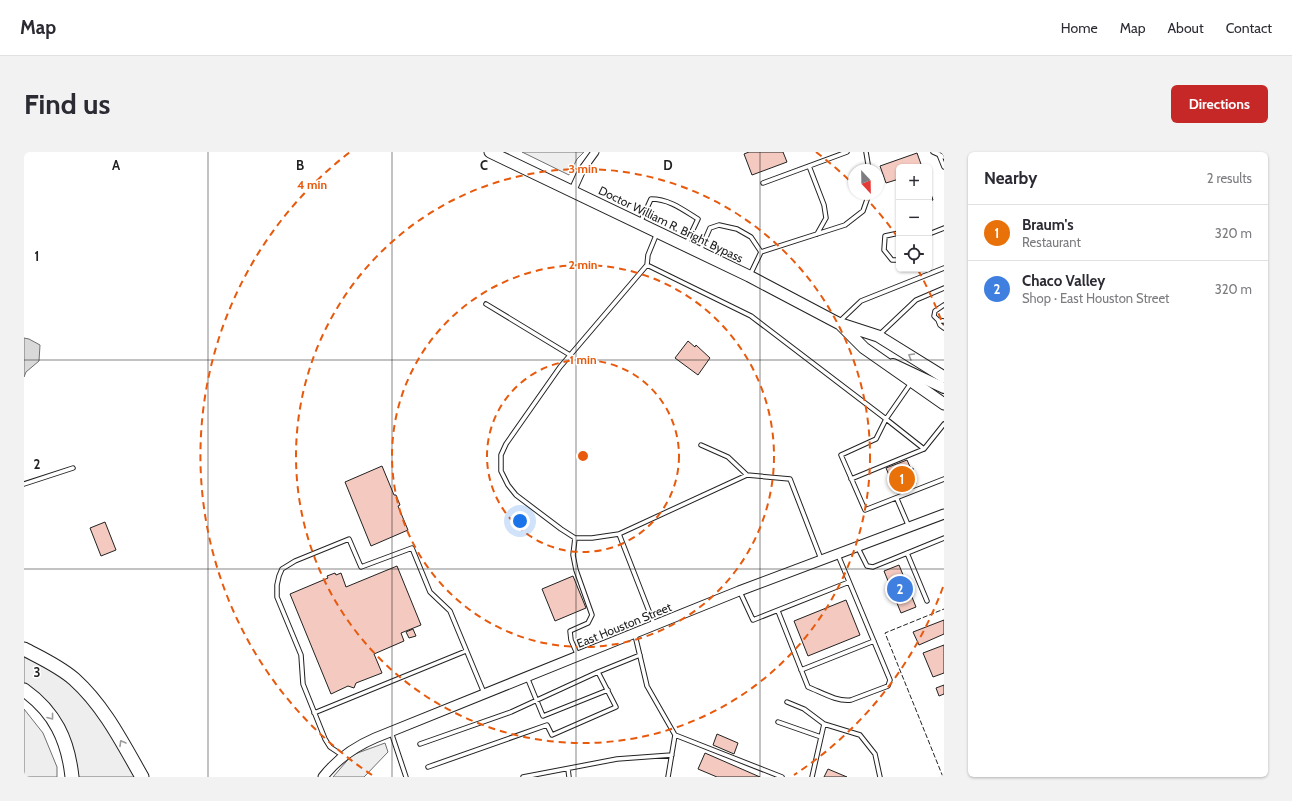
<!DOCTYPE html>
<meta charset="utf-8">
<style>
body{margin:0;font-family:Cabin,sans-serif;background:#f2f2f3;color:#2b2b33}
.controls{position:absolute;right:12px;top:12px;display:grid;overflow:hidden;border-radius:6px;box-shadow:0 1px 3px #0004}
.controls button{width:36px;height:36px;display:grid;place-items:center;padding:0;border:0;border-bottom:1px solid #e1e1e2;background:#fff;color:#2b2b33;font:20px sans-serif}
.compass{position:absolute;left:824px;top:12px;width:36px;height:36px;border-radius:50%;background:#fff;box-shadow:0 1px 3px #0004;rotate:158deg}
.you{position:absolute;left:496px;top:369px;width:14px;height:14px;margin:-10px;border:3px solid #fff;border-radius:50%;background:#1a73e8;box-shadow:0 0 0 6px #1a73e833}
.badge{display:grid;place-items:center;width:26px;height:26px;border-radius:50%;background:#c62828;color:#fff;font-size:13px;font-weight:700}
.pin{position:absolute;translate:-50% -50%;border:2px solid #fff;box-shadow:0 1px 4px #0006}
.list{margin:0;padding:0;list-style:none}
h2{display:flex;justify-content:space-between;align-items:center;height:52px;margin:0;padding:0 16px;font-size:17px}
h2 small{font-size:13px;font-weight:400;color:#7c7c81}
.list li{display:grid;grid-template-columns:26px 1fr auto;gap:12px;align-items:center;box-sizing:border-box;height:56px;padding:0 16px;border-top:1px solid #e1e1e2}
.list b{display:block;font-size:15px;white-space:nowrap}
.list p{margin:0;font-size:13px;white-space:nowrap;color:#7c7c81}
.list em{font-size:13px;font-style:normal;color:#7c7c81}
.icon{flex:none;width:22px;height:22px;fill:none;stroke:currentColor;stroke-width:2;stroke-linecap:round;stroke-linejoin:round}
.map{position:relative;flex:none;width:920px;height:625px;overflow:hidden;border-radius:6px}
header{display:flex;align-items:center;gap:24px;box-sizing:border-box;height:56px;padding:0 20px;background:#fff;border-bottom:1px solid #e1e1e2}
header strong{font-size:19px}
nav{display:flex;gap:22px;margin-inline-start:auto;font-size:14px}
.intro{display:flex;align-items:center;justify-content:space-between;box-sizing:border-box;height:96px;padding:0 24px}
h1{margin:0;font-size:28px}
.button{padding:10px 18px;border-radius:6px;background:#c62828;color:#fff;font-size:14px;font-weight:700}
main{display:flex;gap:24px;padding:0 24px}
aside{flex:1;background:#fff;border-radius:6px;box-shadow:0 1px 3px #0004}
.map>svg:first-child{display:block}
</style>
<header>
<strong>Map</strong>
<nav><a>Home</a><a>Map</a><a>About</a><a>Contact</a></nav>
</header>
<div class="intro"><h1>Find us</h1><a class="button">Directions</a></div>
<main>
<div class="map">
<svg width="920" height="625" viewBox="0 0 920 625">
<rect width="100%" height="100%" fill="#fff"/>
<!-- green -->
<path fill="#eee" stroke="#6f6f6f" d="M 498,0 L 560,0 L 553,7 L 545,23 Z
M 0,503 L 4,504 L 52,535 L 73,558 L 113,625 L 53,625 C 53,603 45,581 32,564 C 25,553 10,543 0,534 Z
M 0,557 L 19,581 L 33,615 L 33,625 L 0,625 Z
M 361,591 L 364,600 L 340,625 L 309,625 L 328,603 Z"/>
<!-- water -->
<path fill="#d9d9d9" stroke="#6f6f6f" d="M 0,186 L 5,187 L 16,193 L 15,209 L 2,220 L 0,225 Z"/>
<!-- building -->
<path fill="#f3c9c0" stroke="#222" d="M 725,0 L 759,0 L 763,10 L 728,23 L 720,2 Z
M 893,1 L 898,15 L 875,15 L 875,27 L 862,31 L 856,14 Z
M 905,36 L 909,48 L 905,49 Z
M 664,189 L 671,195 L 672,193 L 686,206 L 674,223 L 651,206 Z
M 883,308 L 887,317 L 889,316 L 890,321 L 888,322 L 892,332 L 883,335 L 884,337 L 872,340 L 862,316 Z
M 358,314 L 370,343 L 372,343 L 376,353 L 374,354 L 384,378 L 347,394 L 321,330 Z
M 81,370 L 92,398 L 77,404 L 66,376 Z
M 875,413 L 892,455 L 877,461 L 860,419 Z
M 373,414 L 397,473 L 377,481 L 380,489 L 350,502 L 358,521 L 332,531 L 330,536 L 324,534 L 307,542 L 266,442 L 304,426 L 303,424 L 311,421 L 312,423 L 317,421 L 322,435 Z
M 549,424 L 562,456 L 531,469 L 518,437 Z
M 822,448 L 836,483 L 784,504 L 770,469 Z
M 920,468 L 920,482 L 895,493 L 889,480 Z
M 389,477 L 392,484 L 385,486 L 382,480 Z
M 920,493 L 920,521 L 909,525 L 899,501 Z
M 920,533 L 920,542 L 915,544 L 912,536 Z
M 693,582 L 714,591 L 710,602 L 689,593 Z
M 681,601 L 736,625 L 693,625 L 674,617 Z
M 804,617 L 823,625 L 800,625 Z"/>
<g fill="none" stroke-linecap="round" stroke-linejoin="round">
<!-- service casing -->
<g stroke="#222" stroke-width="5.5">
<path id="service" d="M 842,0 L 845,18
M 909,0 L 920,5
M 914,0 L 920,15
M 785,14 L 800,53 L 802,66 L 793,82
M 739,31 L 823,0
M 616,71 L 627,47 C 645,47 658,57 674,67 L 662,92
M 633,81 L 624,103 L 623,113 L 727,164 L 862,267 L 852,287 L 817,303 L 841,358 L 920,327
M 875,81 L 861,84 L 860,98 L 868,108 L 875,108
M 905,82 L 920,76
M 676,99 L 686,76 L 695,73 L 713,77 L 727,85 L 737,100
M 623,113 L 536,215 L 482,292 L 477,303 L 477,319 L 484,333 L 492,343 L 537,377 L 551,386 L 568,386 L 595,382 L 723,323 L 766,327 L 797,407
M 726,123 L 737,100 L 821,73 L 839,59 L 845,42
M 462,152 L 546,203
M 920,153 L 911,159 L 910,164 L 914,168 L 920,169
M 914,168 L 916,173 L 920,176
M 816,169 L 837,149 L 920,116
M 855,183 L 892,148 L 920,136
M 887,231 L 862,267 L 900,297 L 920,272
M 677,293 L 704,305 L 723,323
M 827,327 L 900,297
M 0,332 L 49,316
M 873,347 L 885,375
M 595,382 L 630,472
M 551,386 L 549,403 L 552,418 L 568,463 L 564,471 L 546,479 L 547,488 L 554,504
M 834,396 L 843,414 L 849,415 L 920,386
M 883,401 L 903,449
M 716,440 L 729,468 L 825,430
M 754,459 L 784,535 C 797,540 813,550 827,548 L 864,534 L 866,528 L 814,403
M 611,483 L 623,534 L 651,583 L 644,625
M 777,518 L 850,489
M 503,525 L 519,564 L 584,538
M 763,550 L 780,557 L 800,572 L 788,625
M 290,561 L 442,499
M 754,570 L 797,585
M 800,572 L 836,583 L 851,602 L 856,625
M 367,580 L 382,625
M 651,583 L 758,625
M 396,592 L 487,560 L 574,520 L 616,503
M 318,603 L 306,595 L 301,587 L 279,532 L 277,503 L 253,445 L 253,433 L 255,424 L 258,417 L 271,409 L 325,387 L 337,415 L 388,396 L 406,440 L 426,459 L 460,541
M 404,615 L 523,573 L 528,583 L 592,555 L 574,520
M 544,617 L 545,625
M 499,625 L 593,607 L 648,603"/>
</g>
<!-- minor casing -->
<g stroke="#222" stroke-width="9">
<path id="minor" d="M 548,40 L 558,18 L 571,0"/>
</g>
<!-- tertiary casing -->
<g stroke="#222" stroke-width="11">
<path id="tertiary" d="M 299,625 C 313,607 330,595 351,586 L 715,439 L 920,362"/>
</g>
<!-- secondary casing -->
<g stroke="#222" stroke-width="12">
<path id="secondary" d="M 869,212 L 920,236"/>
</g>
<!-- primary casing -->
<g stroke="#222" stroke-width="13">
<path id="primary" d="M 466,0 L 725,124 L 814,171 L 854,184 L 920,225
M 816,172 L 840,196 L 920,252"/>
</g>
<!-- motorway casing -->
<g stroke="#222" stroke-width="15">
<path id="motorway" d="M 0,497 C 17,506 35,514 50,527 C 80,554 98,590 118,625
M 0,538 C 31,560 44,588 48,625"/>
</g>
<!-- service -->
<use href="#service" stroke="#fff" stroke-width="3.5"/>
<!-- minor -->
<use href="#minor" stroke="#fff" stroke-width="7"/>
<!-- tertiary -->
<use href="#tertiary" stroke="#fff" stroke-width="9"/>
<!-- secondary -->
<use href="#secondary" stroke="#fff" stroke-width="10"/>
<!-- primary -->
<use href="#primary" stroke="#fff" stroke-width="11"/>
<!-- motorway -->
<use href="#motorway" stroke="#fff" stroke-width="13"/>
<!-- fence -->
<path stroke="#222" stroke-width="1" stroke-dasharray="5 2" stroke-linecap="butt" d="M 919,625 L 861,481 L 920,457"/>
</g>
<!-- one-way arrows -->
<defs><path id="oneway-chevron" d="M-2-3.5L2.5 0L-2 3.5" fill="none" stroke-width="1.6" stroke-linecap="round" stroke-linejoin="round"/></defs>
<g stroke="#9c9c9c">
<use href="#oneway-chevron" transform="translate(887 204) rotate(-149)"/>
<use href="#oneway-chevron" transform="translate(27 565) rotate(52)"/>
<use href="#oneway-chevron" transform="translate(98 591) rotate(-120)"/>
</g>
<!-- grid -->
<path fill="none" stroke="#222" stroke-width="1" stroke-opacity="0.55" d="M 184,0 L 184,625M 368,0 L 368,625M 552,0 L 552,625M 736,0 L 736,625M 0,208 L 920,208M 0,417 L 920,417"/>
<!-- distance rings -->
<g fill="none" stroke="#e8590c" stroke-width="2" stroke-dasharray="7 5">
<circle cx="559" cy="304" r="96"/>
<circle cx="559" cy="304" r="191"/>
<circle cx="559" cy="304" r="287"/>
<path d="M919 435A383 383 0 0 1 770 623M348 623A383 383 0 0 1 326 0M792 0A383 383 0 0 1 830 33M839 43A383 383 0 0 1 875 87M894 118A383 383 0 0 1 919 173"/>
</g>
<g text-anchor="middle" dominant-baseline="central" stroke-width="3" stroke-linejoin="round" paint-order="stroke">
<!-- street labels -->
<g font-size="12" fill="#222" stroke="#fff">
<text transform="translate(647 72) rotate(26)">Doctor William R. Bright Bypass</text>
<text transform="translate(600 473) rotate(-22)">East Houston Street</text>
</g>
</g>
<g font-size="13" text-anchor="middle" font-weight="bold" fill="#222" stroke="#fff" stroke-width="3" stroke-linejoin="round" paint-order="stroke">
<text x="92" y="18">A</text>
<text x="276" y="18">B</text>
<text x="460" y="18">C</text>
<text x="644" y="18">D</text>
<text x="13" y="109">1</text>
<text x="13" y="317">2</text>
<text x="13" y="525">3</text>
</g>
<circle cx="559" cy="304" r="6" fill="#e8590c" stroke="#fff" stroke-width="2"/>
<g font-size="12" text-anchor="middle" font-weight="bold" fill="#e8590c" stroke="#fff" stroke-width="3" stroke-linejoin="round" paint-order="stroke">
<text x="559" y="21">3 min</text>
<text x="288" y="37">4 min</text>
<text x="559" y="117">2 min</text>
<text x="559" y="212">1 min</text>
</g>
</svg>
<div class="controls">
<button>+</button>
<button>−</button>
<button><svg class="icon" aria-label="locate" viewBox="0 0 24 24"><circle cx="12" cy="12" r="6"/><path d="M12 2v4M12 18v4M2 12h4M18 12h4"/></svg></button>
</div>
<svg class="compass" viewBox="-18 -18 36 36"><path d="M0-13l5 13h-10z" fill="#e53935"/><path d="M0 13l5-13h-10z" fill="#7c7c81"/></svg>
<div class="you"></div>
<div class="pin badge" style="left:878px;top:327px;background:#e8710a">1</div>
<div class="pin badge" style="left:876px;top:437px;background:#3f7fe0">2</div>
</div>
<aside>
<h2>Nearby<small>2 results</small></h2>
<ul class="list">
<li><span class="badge" style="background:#e8710a">1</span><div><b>Braum's</b><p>Restaurant</p></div><em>320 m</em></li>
<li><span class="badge" style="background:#3f7fe0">2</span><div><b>Chaco Valley</b><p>Shop · East Houston Street</p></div><em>320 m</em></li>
</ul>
</aside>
</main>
